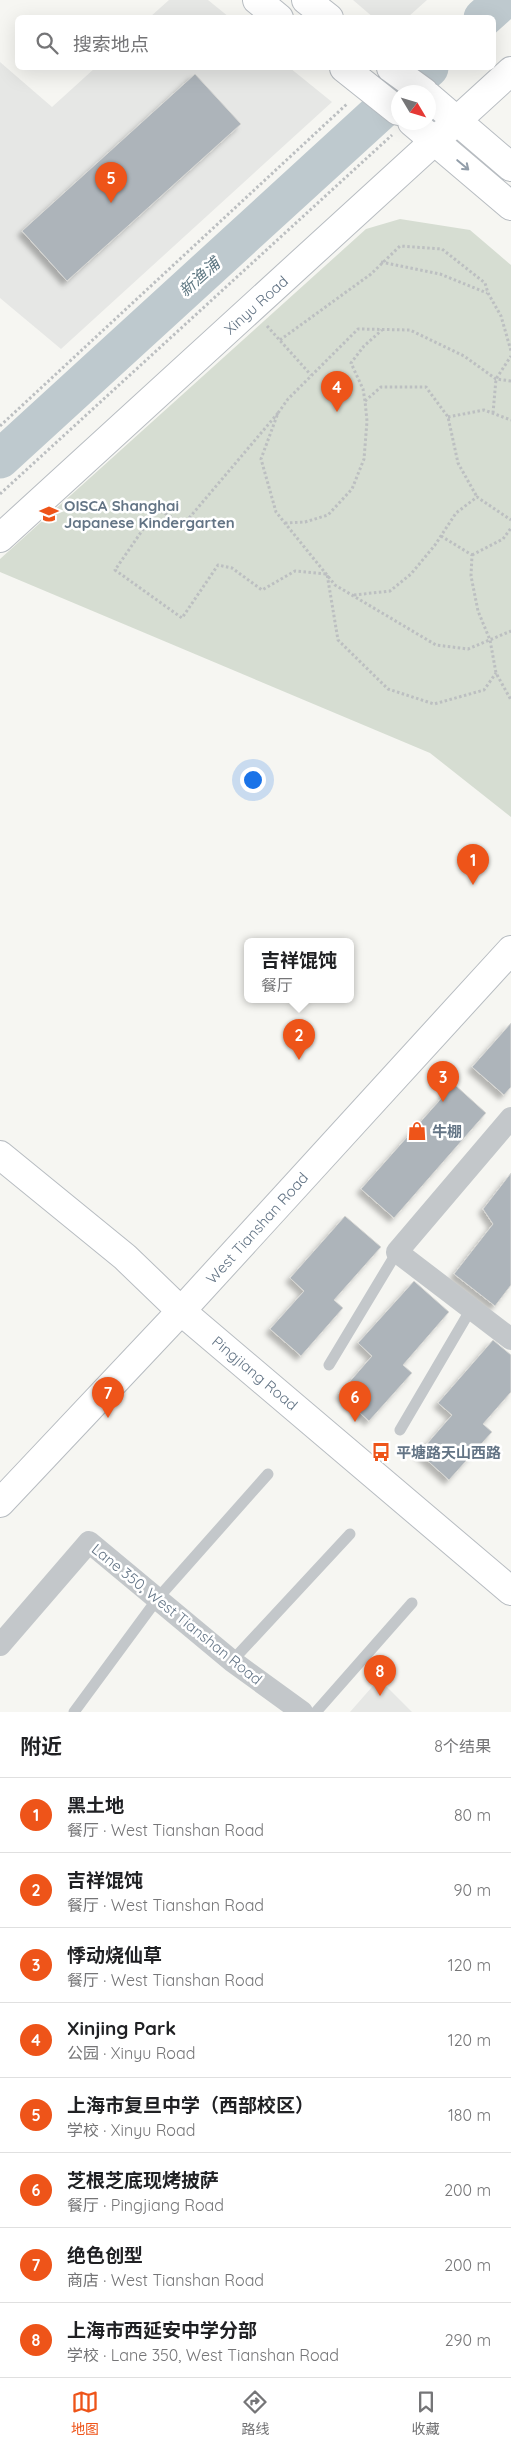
<!DOCTYPE html>
<html lang="zh">
<meta charset="utf-8">
<style>
body{margin:0;font-family:Quicksand,"Noto Sans SC",sans-serif;background:#f6f6f6;color:#202124}
.compass{position:absolute;left:391px;top:85px;width:45px;height:45px;border-radius:50%;background:#fff;box-shadow:0 5px 20px #0002;rotate:128deg}
.you{position:absolute;left:252px;top:779px;width:18px;height:18px;margin:-12px;border:4px solid #fff;border-radius:50%;background:#1a73e8;box-shadow:0 0 0 8px #1a73e833}
.badge{display:grid;place-items:center;width:32px;height:32px;border-radius:50%;background:#ee5419;color:#fff;font-size:16px;font-weight:700}
.pin{position:absolute;translate:-50% -41px;filter:drop-shadow(0 1px 2px #0008)}
.pin::after{content:'';position:absolute;top:26px;width:18px;height:15px;background:inherit;clip-path:polygon(0 0,100% 0,50% 100%)}
.popup{position:absolute;left:244px;top:938px;width:110px;height:65px;box-sizing:border-box;display:grid;place-content:center;border-radius:8px;background:#fff;filter:drop-shadow(0 1px 4px #0005);font-size:16px;white-space:nowrap;color:#757577}
.popup b{font-size:19px;color:#202124}
.popup::after{content:'';position:absolute;left:50%;top:100%;margin-left:-10px;border:10px solid transparent;border-top-color:#fff}
.list{margin:0;padding:0;list-style:none}
h2{display:flex;justify-content:space-between;align-items:center;height:65px;margin:0;padding:0 20px;font-size:21px}
h2 small{font-size:16px;font-weight:400;color:#757577}
.list li{display:grid;grid-template-columns:32px 1fr auto;gap:15px;align-items:center;box-sizing:border-box;height:75px;padding:0 20px;border-top:1px solid #e0e0e0}
.list b{display:block;font-size:19px;white-space:nowrap}
.list p{margin:0;font-size:16px;white-space:nowrap;color:#757577}
.list em{font-size:16px;font-style:normal;color:#757577}
.icon{flex:none;width:28px;height:28px;fill:none;stroke:currentColor;stroke-width:2;stroke-linecap:round;stroke-linejoin:round}
.map{position:relative;flex:none;width:511px;height:1712px;overflow:hidden}
.search{position:absolute;background:#fff;box-shadow:0 5px 20px #0002;left:15px;right:15px;top:15px;height:55px;display:flex;align-items:center;gap:12px;box-sizing:border-box;padding:0 18px;border-radius:8px;color:#757577;font-size:19px}
.sheet{height:665px;background:#fff}
nav{display:flex;justify-content:space-around;align-items:center;box-sizing:border-box;height:70px;border-top:1px solid #e0e0e0;background:#fff;font-size:14px;color:#757577}
nav a{display:grid;justify-items:center;gap:2px}
nav .on{color:#ee5419}
.map>svg:first-child{display:block}
</style>
<div class="map">
<svg width="511" height="1712" viewBox="0 0 511 1712">
<defs>
<filter id="shadow"><feDropShadow dx="-4.5" dy="4.5" stdDeviation="2.5" flood-color="#0004"/></filter>
</defs>
<rect width="100%" height="100%" fill="#f6f6f2"/>
<!-- built -->
<path fill="#e6e7e5" d="M 169,0 L 208,0 L 229,17 L 150,17 Z
M 353,0 L 427,0 L 408,17 L 374,18 Z
M 0,62 L 52,107 L 95,68 L 290,68 L 332,102 L 61,349 L 0,298 Z
M 379,1679 L 412,1712 L 350,1712 Z"/>
<!-- green -->
<path fill="#d6ddd2" d="M 400,219 L 470,230 L 511,265 L 511,817 L 430,753 L 0,572 L 0,559 L 366,229 Z"/>
<g fill="none" stroke-linecap="round" stroke-linejoin="round">
<!-- river -->
<path stroke="#bec9ce" stroke-width="39" d="M 483,18 L 503,0
M 401,92 L 429,68
M 0,459 L 398,95"/>
</g>
<!-- building -->
<path fill="#adb4ba" stroke="#d7d7d4" filter="url(#shadow)" d="M 195,74 L 241,124 L 67,281 L 22,231 Z
M 511,1023 L 511,1087 L 504,1095 L 472,1067 Z
M 454,1084 L 486,1113 L 394,1218 L 361,1189 Z
M 511,1173 L 511,1285 L 495,1306 L 454,1274 L 493,1224 L 483,1209 Z
M 345,1216 L 381,1247 L 334,1300 L 343,1308 L 301,1356 L 270,1329 L 304,1291 L 290,1278 Z
M 414,1281 L 449,1312 L 403,1365 L 412,1373 L 369,1421 L 339,1394 L 372,1356 L 358,1343 Z
M 493,1340 L 511,1355 L 511,1392 L 483,1424 L 492,1432 L 449,1480 L 419,1453 L 452,1415 L 438,1403 Z"/>
<g fill="none" stroke-linecap="round" stroke-linejoin="round">
<!-- secondary casing -->
<g stroke="#b7bcc1" stroke-width="30">
<path id="secondary" d="M 257,0 L 279,18
M 306,0 L 329,18
M 344,68 L 398,111
M 391,68 L 424,92
M 428,96 L 511,167
M 412,122 L 511,206
M 0,538 L 511,71
M 0,1155 L 125,1257 L 181,1311 L 511,1591
M 0,1503 L 181,1311 L 511,950"/>
</g>
<!-- path -->
<path stroke="#bcbfc1" stroke-width="3" stroke-dasharray="2.5 2.5" stroke-linecap="butt" d="M 381,262 L 440,274 L 487,293
M 267,326 L 311,375
M 280,340 L 371,274 L 400,246 L 442,249 L 485,283 L 488,293 L 501,316 L 511,351
M 511,381 L 496,379 L 464,356 L 410,330 L 358,329 L 288,399 L 278,413 L 261,459 L 276,512 L 335,585 L 436,645 L 468,649 L 511,631
M 365,401 L 381,387 L 426,387 L 448,417 L 458,463 L 477,497
M 278,413 L 184,524 L 157,509 L 115,570 L 182,618 L 218,565 L 232,568 L 262,590 L 295,571 L 327,574 L 338,640 L 388,689 L 434,704 L 484,690 L 496,673
M 493,413 L 496,379 L 511,356
M 448,417 L 484,410 L 511,420
M 0,426 L 348,103
M 0,494 L 392,135
M 285,523 L 305,522 L 328,515 L 352,489 L 364,459 L 367,421 L 365,401 L 363,389 L 351,363 L 364,346 L 382,330
M 441,536 L 472,555 L 471,576 L 478,611 L 490,640 L 496,673 L 511,700
M 472,555 L 503,539 L 511,528
M 354,595 L 390,591 L 411,574 L 435,545 L 456,513 L 477,497 L 511,520"/>
<!-- lane -->
<path stroke="#c3c7ca" stroke-width="11" d="M 329,1365 L 397,1252
M 400,1430 L 471,1309
M 232,1661 L 350,1534
M 74,1712 L 158,1598 L 268,1474
M 316,1712 L 412,1603"/>
<!-- street -->
<path stroke="#c3c7ca" stroke-width="22" d="M 511,1118 L 397,1252 L 511,1339
M 0,1645 L 89,1542 L 232,1661 L 302,1712"/>
<!-- secondary -->
<use href="#secondary" stroke="#fff" stroke-width="28"/>
</g>
<!-- one-way arrows -->
<defs><path id="oneway-shaft" d="M-6 0H5M1.5-3L5.5 0L1.5 3" fill="none" stroke-width="1.6" stroke-linecap="round" stroke-linejoin="round" transform="scale(1.25)"/></defs>
<use stroke="#929eaa" href="#oneway-shaft" transform="translate(463 165) rotate(40)"/>
<!-- icons -->
<defs>
<g id="school-bare" transform="scale(1.5)"><path d="M0-5L7-2L0 1L-7-2ZM-4 1L0 2.5L4 1V4Q0 6-4 4Z" fill="#ee5419" stroke="#fff" stroke-width="2.5" paint-order="stroke"/></g>
<g id="shop-bare" transform="scale(1.5)"><path d="M-5-2.5h2.3a2.7 3.5 0 0 1 5.4 0H5L5.5 6h-11ZM-1.5-2.5h3a1.5 2.3 0 0 0-3 0Z" fill="#ee5419" stroke="#fff" stroke-width="2.5" paint-order="stroke"/></g>
<g id="bus-bare" transform="scale(1.5)"><path d="M-5-6H5V4H4V6H2V4H-2V6H-4V4H-5ZM-3.5-4V0h7V-4ZM-3.5 1.2v1.5H-2V1.2ZM2 1.2v1.5H3.5V1.2Z" fill="#ee5419" stroke="#fff" stroke-width="2.5" paint-order="stroke"/></g>
</defs>
<g fill-rule="evenodd">
<use href="#school-bare" x="49" y="514"/>
<use href="#shop-bare" x="417" y="1131"/>
<use href="#bus-bare" x="381" y="1452"/>
</g>
<g text-anchor="middle" dominant-baseline="central" stroke-width="5" stroke-linejoin="round" paint-order="stroke">
<!-- street labels -->
<g font-size="15" fill="#637485" stroke="#fff">
<text transform="translate(256 305) rotate(-42)">Xinyu Road</text>
<text transform="translate(257 1228) rotate(-48)">West Tianshan Road</text>
<text transform="translate(255 1373) rotate(40)">Pingjiang Road</text>
<text transform="translate(177 1614) rotate(39)">Lane 350, West Tianshan Road</text>
</g>
<!-- poi labels -->
<g font-size="15" font-weight="bold" fill="#637485" stroke="#fff" text-anchor="start">
<text x="64" y="505">OISCA Shanghai<tspan x="64" dy="17">Japanese Kindergarten</tspan></text>
<text x="432" y="1131">牛棚</text>
<text x="396" y="1452">平塘路天山西路</text>
</g>
<!-- water labels -->
<g font-size="16" font-style="italic" fill="#5e7782" stroke="#fff">
<text transform="translate(199 277) rotate(-42)">新渔浦</text>
</g>
</g>
</svg>
<svg class="compass" viewBox="-18 -18 36 36"><path d="M0-13l5 13h-10z" fill="#e53935"/><path d="M0 13l5-13h-10z" fill="#757577"/></svg>
<div class="you"></div>
<div class="pin badge" style="left:473px;top:885px">1</div>
<div class="pin badge" style="left:299px;top:1060px">2</div>
<div class="popup"><b>吉祥馄饨</b>餐厅</div>
<div class="pin badge" style="left:443px;top:1102px">3</div>
<div class="pin badge" style="left:337px;top:412px">4</div>
<div class="pin badge" style="left:111px;top:203px">5</div>
<div class="pin badge" style="left:355px;top:1422px">6</div>
<div class="pin badge" style="left:108px;top:1418px">7</div>
<div class="pin badge" style="left:380px;top:1696px">8</div>
<div class="search"><svg class="icon" aria-label="search" viewBox="0 0 24 24"><circle cx="10" cy="10" r="6"/><path d="M15 15l6 6"/></svg>搜索地点</div>
</div>
<section class="sheet">
<h2>附近<small>8个结果</small></h2>
<ul class="list">
<li><span class="badge">1</span><div><b>黑土地</b><p>餐厅 · West Tianshan Road</p></div><em>80 m</em></li>
<li><span class="badge">2</span><div><b>吉祥馄饨</b><p>餐厅 · West Tianshan Road</p></div><em>90 m</em></li>
<li><span class="badge">3</span><div><b>悸动烧仙草</b><p>餐厅 · West Tianshan Road</p></div><em>120 m</em></li>
<li><span class="badge">4</span><div><b>Xinjing Park</b><p>公园 · Xinyu Road</p></div><em>120 m</em></li>
<li><span class="badge">5</span><div><b>上海市复旦中学（西部校区）</b><p>学校 · Xinyu Road</p></div><em>180 m</em></li>
<li><span class="badge">6</span><div><b>芝根芝底现烤披萨</b><p>餐厅 · Pingjiang Road</p></div><em>200 m</em></li>
<li><span class="badge">7</span><div><b>绝色创型</b><p>商店 · West Tianshan Road</p></div><em>200 m</em></li>
<li><span class="badge">8</span><div><b>上海市西延安中学分部</b><p>学校 · Lane 350, West Tianshan Road</p></div><em>290 m</em></li>
</ul>
</section>
<nav>
<a class="on"><svg class="icon" aria-label="map" viewBox="0 0 24 24"><path d="M3 6l6-2 6 2 6-2v14l-6 2-6-2-6 2zM9 4v14M15 6v14"/></svg>地图</a>
<a><svg class="icon" aria-label="directions" viewBox="0 0 24 24"><path d="M12 3l9 9-9 9-9-9zM9 14v-3h6M13 9l2 2-2 2"/></svg>路线</a>
<a><svg class="icon" aria-label="saved" viewBox="0 0 24 24"><path d="M7 4h10v16l-5-4-5 4z"/></svg>收藏</a>
</nav>
